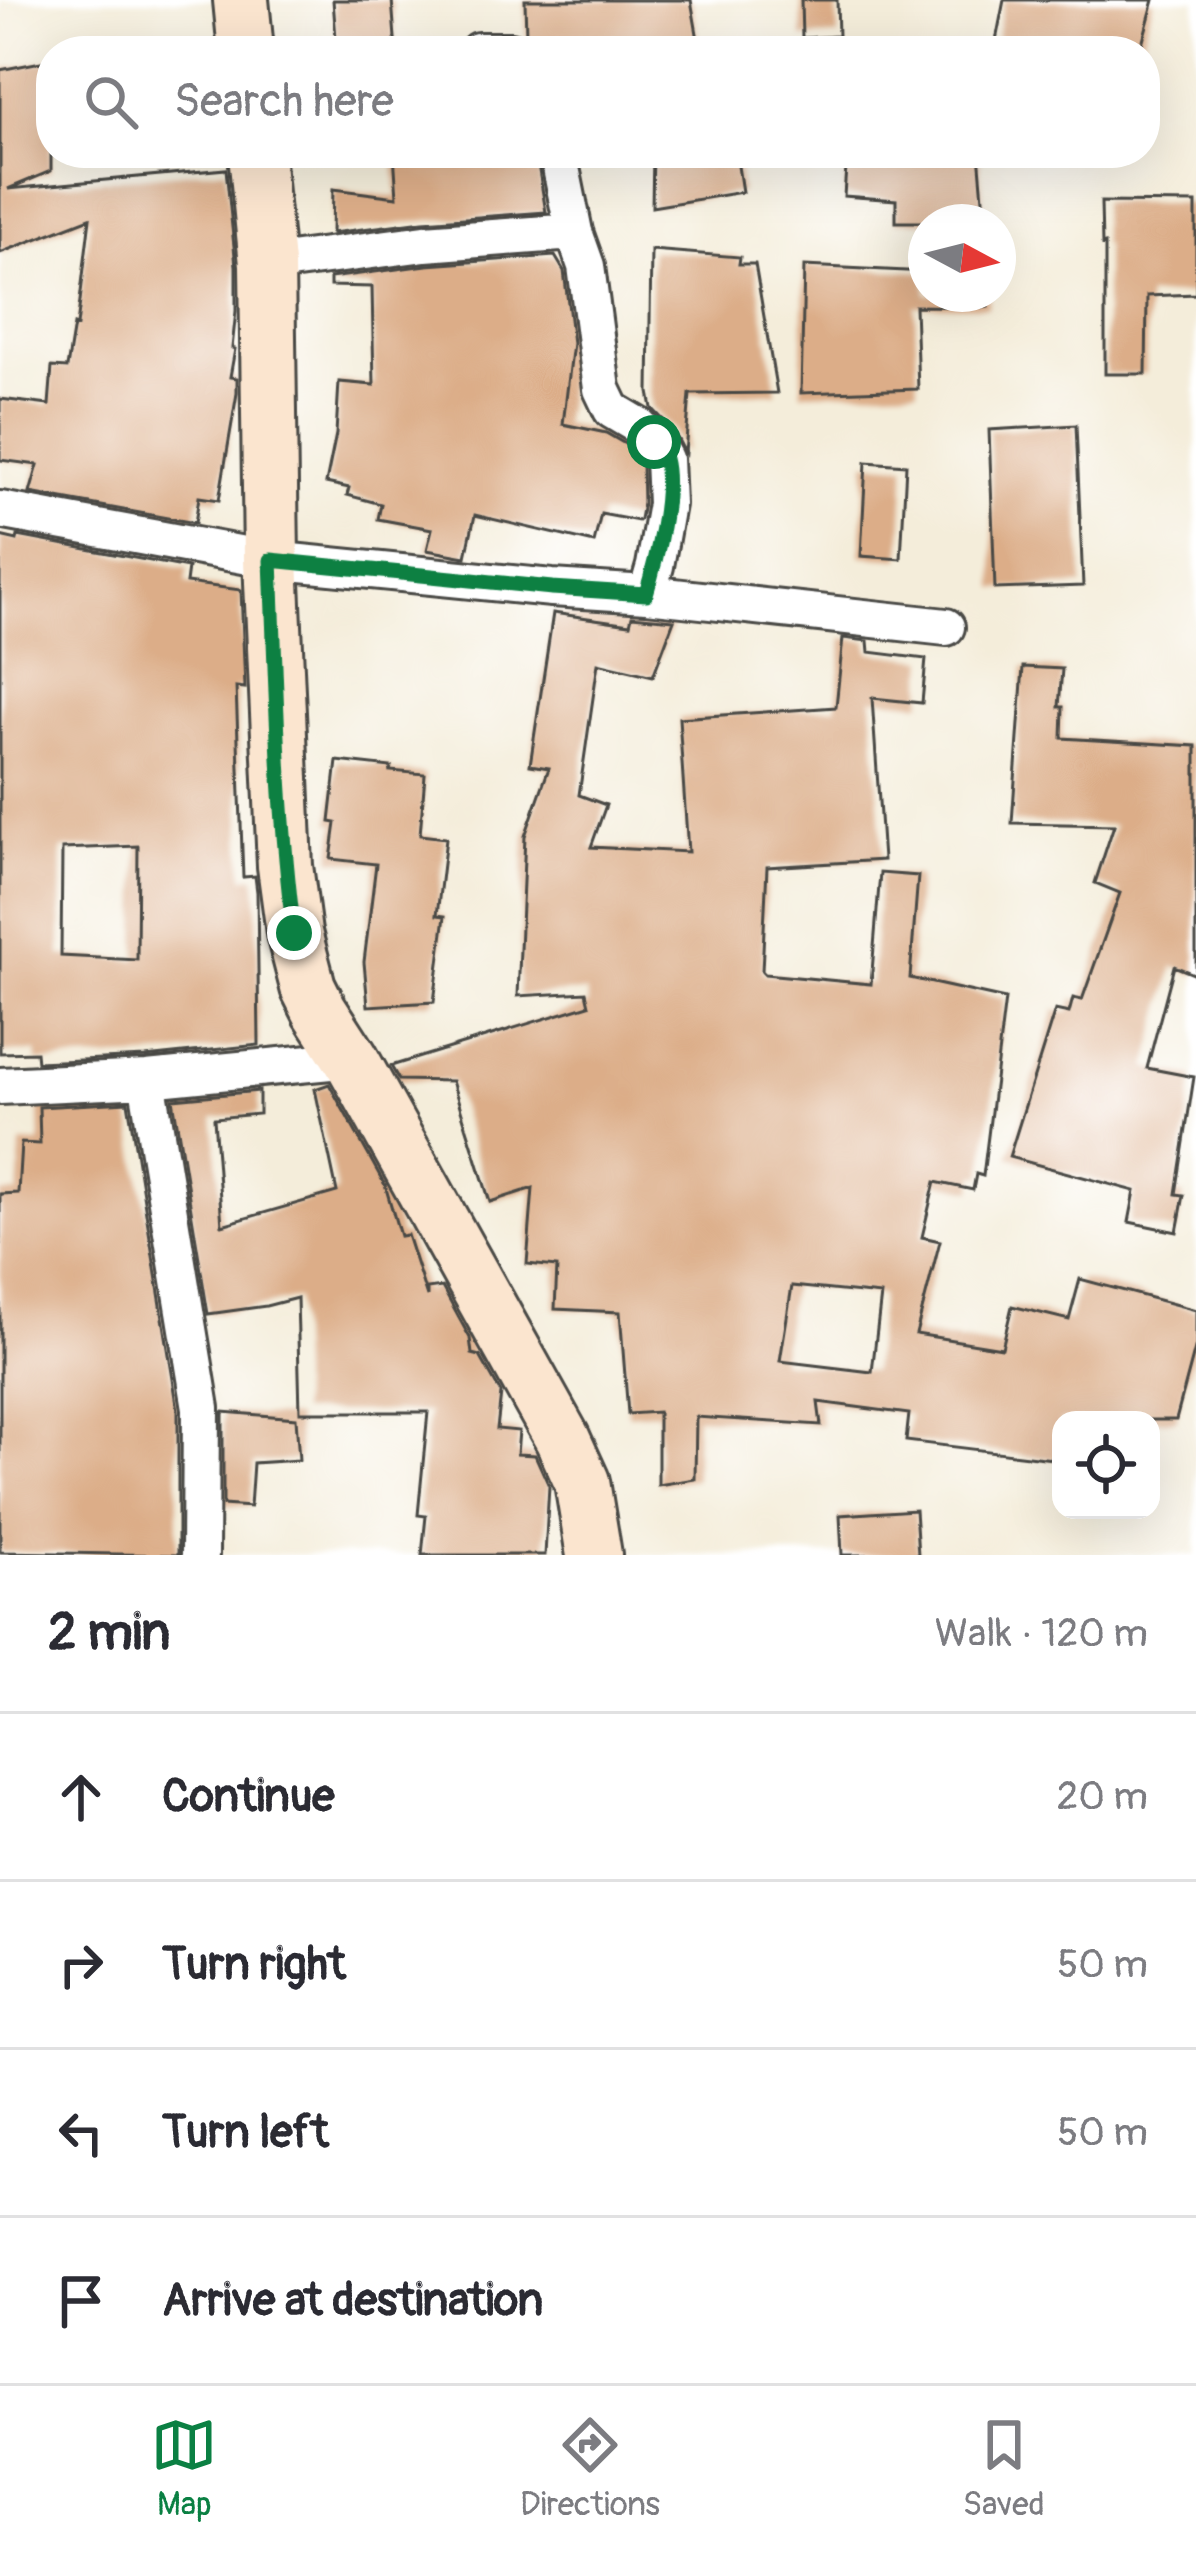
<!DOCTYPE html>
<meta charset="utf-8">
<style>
body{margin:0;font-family:Pangolin,sans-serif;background:#f7f7f7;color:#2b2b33}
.controls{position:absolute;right:36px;bottom:36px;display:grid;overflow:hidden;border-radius:24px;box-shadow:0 12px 48px #0002}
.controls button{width:108px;height:108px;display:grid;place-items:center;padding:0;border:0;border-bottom:3px solid #e1e1e2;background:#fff;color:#2b2b33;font:60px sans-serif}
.compass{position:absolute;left:908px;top:204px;width:108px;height:108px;border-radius:50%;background:#fff;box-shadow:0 12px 48px #0002;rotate:97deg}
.stop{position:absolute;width:36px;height:36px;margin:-27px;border:9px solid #0b8043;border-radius:50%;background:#fff}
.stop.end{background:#0b8043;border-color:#fff;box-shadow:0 3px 12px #0008}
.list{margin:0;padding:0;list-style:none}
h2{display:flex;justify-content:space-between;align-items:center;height:156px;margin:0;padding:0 48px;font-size:51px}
h2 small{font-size:39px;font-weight:400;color:#7c7c81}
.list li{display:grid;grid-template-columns:78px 1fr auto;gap:36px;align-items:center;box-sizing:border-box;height:168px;padding:0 48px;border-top:3px solid #e1e1e2}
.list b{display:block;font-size:45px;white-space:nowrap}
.list em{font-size:39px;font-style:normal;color:#7c7c81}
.icon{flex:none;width:66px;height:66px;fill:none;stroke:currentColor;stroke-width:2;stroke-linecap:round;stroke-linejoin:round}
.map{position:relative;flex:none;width:1196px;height:1555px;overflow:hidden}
.search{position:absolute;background:#fff;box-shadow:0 12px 48px #0002;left:36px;right:36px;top:36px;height:132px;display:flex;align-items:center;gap:30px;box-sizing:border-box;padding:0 42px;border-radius:48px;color:#7c7c81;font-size:45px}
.sheet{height:828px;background:#fff}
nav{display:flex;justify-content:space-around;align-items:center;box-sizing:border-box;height:168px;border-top:3px solid #e1e1e2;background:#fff;font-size:33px;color:#7c7c81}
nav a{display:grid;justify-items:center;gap:6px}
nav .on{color:#0b8043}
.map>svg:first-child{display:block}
</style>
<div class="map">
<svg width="1196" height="1555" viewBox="0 0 1196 1555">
<rect width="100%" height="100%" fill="#fff"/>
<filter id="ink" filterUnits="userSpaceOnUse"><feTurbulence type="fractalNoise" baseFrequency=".00833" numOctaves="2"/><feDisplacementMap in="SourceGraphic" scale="24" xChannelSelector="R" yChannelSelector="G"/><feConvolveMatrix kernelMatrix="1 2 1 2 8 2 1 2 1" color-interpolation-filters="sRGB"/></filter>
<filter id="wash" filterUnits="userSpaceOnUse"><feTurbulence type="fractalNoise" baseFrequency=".004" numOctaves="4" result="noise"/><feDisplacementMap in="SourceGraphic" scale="48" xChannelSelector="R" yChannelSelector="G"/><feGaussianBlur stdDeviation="2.7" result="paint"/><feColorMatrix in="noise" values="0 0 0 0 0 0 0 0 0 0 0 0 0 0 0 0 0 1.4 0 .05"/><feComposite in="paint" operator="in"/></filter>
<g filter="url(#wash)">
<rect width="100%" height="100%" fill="#f4edda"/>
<g id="blocks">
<!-- building -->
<path fill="#dcad88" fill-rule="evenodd" d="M 333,0 L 392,0 L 396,51 L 337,51 Z
M 525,0 L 691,0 L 700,51 L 654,51 L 654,47 L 610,44 L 609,51 L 558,51 L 556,43 L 532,44 L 526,35 Z
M 801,0 L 837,0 L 838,36 L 802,38 Z
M 1004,0 L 1154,0 L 1140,51 L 994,51 Z
M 51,60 L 51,171 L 8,189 L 226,169 L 236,266 L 236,311 L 232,348 L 235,349 L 230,377 L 237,378 L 237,393 L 219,500 L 199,497 L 195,523 L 30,493 L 38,465 L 0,460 L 0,399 L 49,405 L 52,367 L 67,368 L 74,325 L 77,326 L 90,218 L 0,253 L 0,70 Z
M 394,153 L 536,153 L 546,212 L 423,221 L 332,233 L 333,189 L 397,197 Z
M 653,153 L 736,153 L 742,192 L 652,207 Z
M 847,153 L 979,153 L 985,222 L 896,222 L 896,200 L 844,196 Z
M 1101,202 L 1196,203 L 1196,294 L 1147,296 L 1146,374 L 1105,374 L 1105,244 L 1102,245 Z
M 651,250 L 740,257 L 739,264 L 755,264 L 777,393 L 690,394 L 685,453 L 673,430 L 652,408 L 649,392 Z
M 555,256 L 564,271 L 573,343 L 563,424 L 606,433 L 625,444 L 636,456 L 642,466 L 643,503 L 640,519 L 638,521 L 601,514 L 594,543 L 475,515 L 466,557 L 460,556 L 427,550 L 432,529 L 378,519 L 381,504 L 347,495 L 349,488 L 326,483 L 336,434 L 339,382 L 374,385 L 372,287 L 330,286 L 330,278 L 427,265 Z
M 804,266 L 926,272 L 926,294 L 989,294 L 988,307 L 915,306 L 918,389 L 801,393 Z
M 1076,425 L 1083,586 L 995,589 L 989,430 Z
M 866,462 L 906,465 L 901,559 L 861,556 Z
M 0,536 L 17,540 L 18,536 L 188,568 L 186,583 L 241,590 L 245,688 L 236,687 L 243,877 L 255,876 L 257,892 L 259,1045 L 145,1057 L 37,1062 L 36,1052 L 0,1053 ZM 138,846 L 137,960 L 61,956 L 62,849 Z
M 553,613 L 630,624 L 632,616 L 674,620 L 653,676 L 598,663 L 579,795 L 606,805 L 591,847 L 688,852 L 679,718 L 836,707 L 843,638 L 868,641 L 869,652 L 926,659 L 922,703 L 872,698 L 883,860 L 767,867 L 762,971 L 765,974 L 871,984 L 880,873 L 918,876 L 910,978 L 1005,999 L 983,1176 L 976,1174 L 973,1190 L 935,1182 L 922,1237 L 940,1241 L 916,1334 L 1002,1348 L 1012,1306 L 1069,1320 L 1080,1279 L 1196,1310 L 1196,1345 L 1176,1420 L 1061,1420 L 1061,1460 L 906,1441 L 909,1414 L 818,1402 L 821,1425 L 696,1417 L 695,1479 L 658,1485 L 658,1412 L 628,1414 L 620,1312 L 555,1309 L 557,1267 L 527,1264 L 533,1188 L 490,1202 L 452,1081 L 399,1080 L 391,1066 L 589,1005 L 586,992 L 518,996 L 525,836 L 549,768 L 530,765 ZM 792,1286 L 881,1295 L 872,1372 L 780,1361 Z
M 1023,667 L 1062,669 L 1059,707 L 1063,707 L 1062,738 L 1196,746 L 1196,975 L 1174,966 L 1147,1068 L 1194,1077 L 1176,1194 L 1184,1195 L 1177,1232 L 1129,1222 L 1135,1191 L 1009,1157 L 1055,1010 L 1069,1013 L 1073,998 L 1082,1000 L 1120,893 L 1095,883 L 1114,825 L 1012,823 Z
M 337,761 L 391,767 L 390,771 L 425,774 L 420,835 L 446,838 L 437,915 L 445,916 L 434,1002 L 368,1006 L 364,962 L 376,864 L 331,859 L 336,823 L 330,822 Z
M 329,1084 L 385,1185 L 400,1236 L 407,1235 L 427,1297 L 427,1289 L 442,1287 L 470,1338 L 472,1354 L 480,1356 L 501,1393 L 497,1429 L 519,1431 L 517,1454 L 535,1455 L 549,1486 L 545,1555 L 422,1555 L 426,1516 L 418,1515 L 428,1412 L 300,1412 L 297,1298 L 266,1306 L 208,1314 L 173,1099 L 259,1091 L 259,1114 L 214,1118 L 222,1225 L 337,1192 L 315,1089 Z
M 128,1102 L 178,1410 L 178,1555 L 0,1552 L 0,1194 L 18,1193 L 21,1143 L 40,1144 L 39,1107 Z
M 223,1412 L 296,1418 L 299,1460 L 253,1463 L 250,1507 L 223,1505 Z
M 915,1510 L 918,1555 L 842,1555 L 840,1515 Z"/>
</g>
</g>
<g filter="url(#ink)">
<use href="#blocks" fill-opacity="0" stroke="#494845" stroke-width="3"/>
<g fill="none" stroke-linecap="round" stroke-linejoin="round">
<!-- street casing -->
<g stroke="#494845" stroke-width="42">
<path id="street" d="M 478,51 L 511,51
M 558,153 L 574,232 L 586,266 L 602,389 L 612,410 L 639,426 L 654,442 L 664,459 L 666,504 L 655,566 L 647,594
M 267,264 L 425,243 L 574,232
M 0,510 L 271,560 L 552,588 L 647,594 L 946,627
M 147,1079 L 201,1408 L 200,1555
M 0,1086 L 147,1079 L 351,1059"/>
</g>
<!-- secondary casing -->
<g stroke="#494845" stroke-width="60">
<path id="secondary" d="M 241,0 L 246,51
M 256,153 L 267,264 L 271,560 L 285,866 L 294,933 L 308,987 L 320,1011 L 351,1059 L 562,1438 L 582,1482 L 594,1555"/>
</g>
<!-- street -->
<use href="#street" stroke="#fff" stroke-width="36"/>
<!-- secondary -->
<use href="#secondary" stroke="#fbe5cf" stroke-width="54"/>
</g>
</g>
<g fill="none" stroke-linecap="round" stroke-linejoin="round" filter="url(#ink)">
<!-- route -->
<path stroke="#0b8043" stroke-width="15" d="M 294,933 C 278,809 276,684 271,560 L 552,588 L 646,594 C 656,561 673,492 664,459 C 662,453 657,448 654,442"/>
</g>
</svg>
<div class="controls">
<button><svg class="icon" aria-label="locate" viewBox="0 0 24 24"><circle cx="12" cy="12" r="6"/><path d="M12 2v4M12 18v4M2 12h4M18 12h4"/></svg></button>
</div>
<svg class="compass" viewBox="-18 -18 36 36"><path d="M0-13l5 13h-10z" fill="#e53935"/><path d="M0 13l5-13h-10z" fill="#7c7c81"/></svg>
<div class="stop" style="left:654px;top:442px"></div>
<div class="stop end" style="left:294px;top:933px"></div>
<div class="search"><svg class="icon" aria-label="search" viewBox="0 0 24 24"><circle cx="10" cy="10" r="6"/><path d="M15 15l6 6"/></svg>Search here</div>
</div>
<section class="sheet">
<h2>2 min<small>Walk · 120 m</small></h2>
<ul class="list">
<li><svg class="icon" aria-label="ahead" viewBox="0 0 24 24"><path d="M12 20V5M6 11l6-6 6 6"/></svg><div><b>Continue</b></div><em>20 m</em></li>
<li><svg class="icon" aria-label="right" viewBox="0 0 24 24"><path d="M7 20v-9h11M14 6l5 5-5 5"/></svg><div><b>Turn right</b></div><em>50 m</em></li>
<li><svg class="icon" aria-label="left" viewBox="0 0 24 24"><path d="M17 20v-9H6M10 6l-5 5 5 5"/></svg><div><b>Turn left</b></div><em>50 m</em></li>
<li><svg class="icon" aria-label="arrive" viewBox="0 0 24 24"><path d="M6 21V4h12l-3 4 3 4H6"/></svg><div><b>Arrive at destination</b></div></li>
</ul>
</section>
<nav>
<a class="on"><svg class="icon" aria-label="map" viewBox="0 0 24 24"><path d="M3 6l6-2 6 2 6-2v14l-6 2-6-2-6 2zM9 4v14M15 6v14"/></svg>Map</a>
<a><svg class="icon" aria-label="directions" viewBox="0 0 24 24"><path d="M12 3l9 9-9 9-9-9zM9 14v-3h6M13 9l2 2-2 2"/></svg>Directions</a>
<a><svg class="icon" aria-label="saved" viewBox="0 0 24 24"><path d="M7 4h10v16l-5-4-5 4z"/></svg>Saved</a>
</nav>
